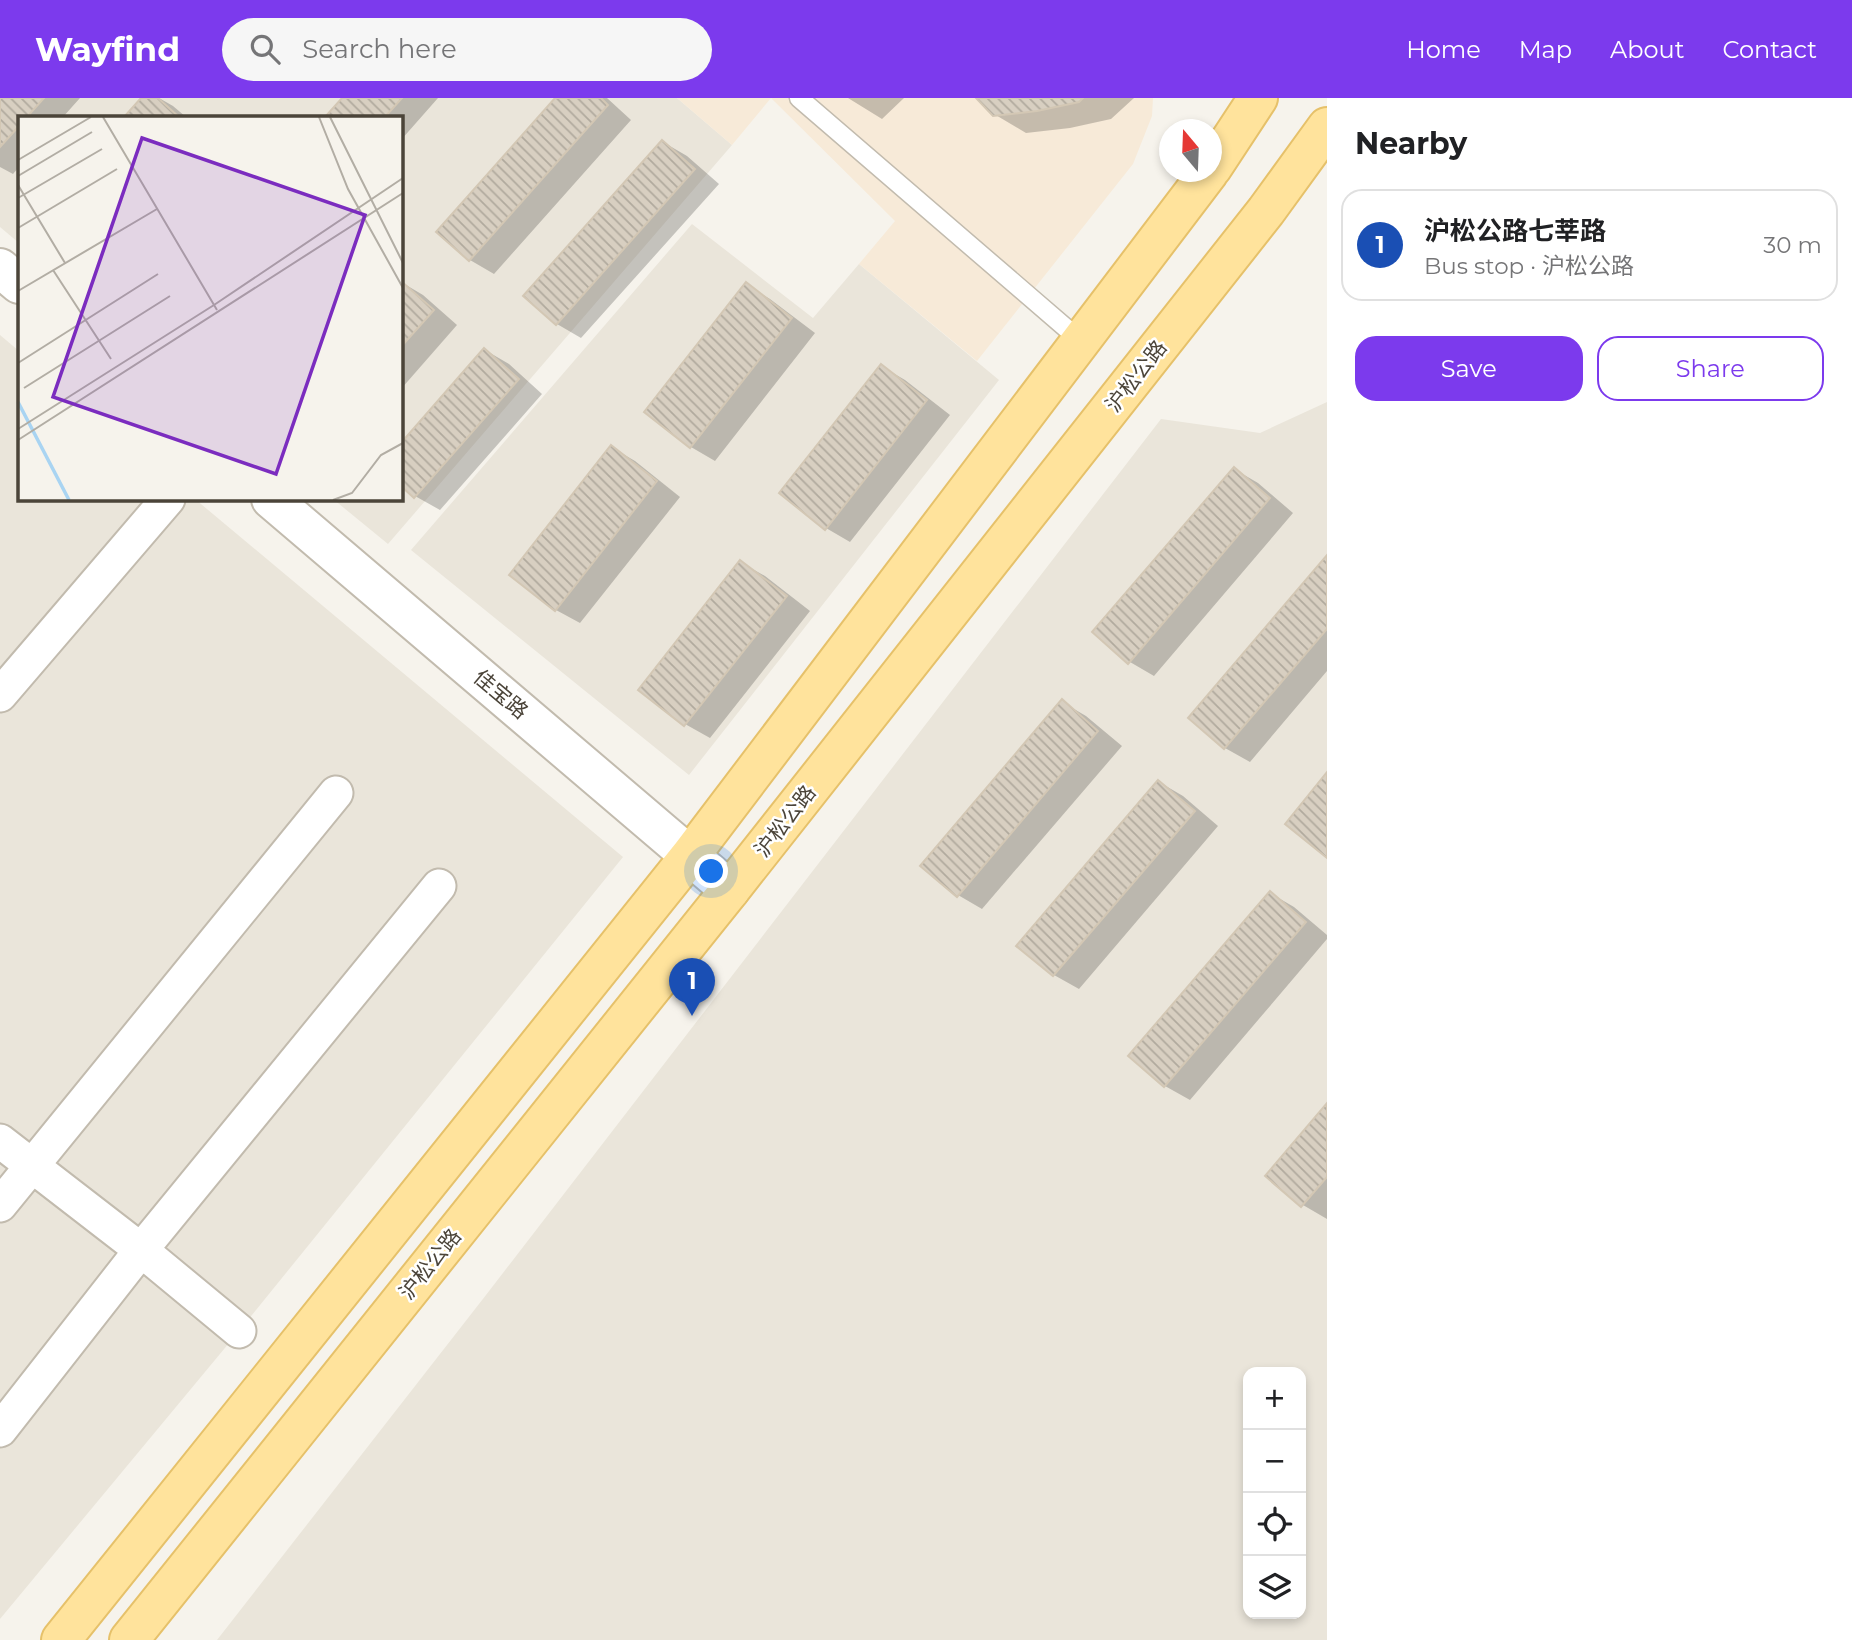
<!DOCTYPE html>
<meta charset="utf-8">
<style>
body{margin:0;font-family:Montserrat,"Noto Sans SC",sans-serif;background:#f6f6f6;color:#202124}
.controls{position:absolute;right:21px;bottom:21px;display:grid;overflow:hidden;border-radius:14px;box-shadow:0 4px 10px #0003}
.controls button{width:63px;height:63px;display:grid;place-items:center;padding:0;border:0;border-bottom:2px solid #e0e0e0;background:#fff;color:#202124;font:35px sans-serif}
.compass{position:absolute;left:1159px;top:21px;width:63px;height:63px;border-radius:50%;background:#fff;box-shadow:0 4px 10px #0003;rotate:341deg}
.you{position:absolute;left:712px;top:774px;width:24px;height:24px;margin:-18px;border:5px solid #fff;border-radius:50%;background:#1a73e8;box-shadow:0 0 0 10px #1a73e833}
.badge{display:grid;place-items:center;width:46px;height:46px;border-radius:50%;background:#7c3aed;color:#fff;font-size:23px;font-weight:700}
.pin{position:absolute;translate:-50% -58px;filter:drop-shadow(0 2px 4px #0008)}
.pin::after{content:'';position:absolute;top:37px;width:24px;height:21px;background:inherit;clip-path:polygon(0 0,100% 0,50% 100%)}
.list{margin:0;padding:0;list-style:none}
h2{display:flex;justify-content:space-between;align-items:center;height:91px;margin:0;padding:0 28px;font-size:30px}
h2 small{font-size:23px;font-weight:400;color:#757577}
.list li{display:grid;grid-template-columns:46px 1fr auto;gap:21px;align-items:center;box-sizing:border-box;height:112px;margin:0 14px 14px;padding:0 14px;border:2px solid #e0e0e0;border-radius:21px}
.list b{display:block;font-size:26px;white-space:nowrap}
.list p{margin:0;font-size:23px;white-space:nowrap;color:#757577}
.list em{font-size:23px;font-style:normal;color:#757577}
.actions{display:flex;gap:14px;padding:21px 28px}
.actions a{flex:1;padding:16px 0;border:2px solid #7c3aed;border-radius:21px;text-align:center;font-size:24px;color:#7c3aed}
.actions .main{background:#7c3aed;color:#fff}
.icon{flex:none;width:38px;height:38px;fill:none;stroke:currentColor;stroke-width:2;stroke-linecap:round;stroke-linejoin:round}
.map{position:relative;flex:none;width:1327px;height:1542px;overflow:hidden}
header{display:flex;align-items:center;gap:42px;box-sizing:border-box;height:98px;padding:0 35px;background:#7c3aed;color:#fff}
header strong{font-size:33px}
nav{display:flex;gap:38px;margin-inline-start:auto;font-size:24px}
.search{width:490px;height:63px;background:#f6f6f6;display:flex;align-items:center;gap:18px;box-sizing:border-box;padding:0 24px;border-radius:38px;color:#757577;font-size:26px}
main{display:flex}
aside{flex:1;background:#fff}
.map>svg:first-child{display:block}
</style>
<header>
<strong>Wayfind</strong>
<div class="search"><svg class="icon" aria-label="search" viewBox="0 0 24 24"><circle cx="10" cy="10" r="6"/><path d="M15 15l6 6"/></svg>Search here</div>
<nav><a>Home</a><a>Map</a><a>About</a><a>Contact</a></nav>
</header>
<main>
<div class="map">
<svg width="1327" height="1542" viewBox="0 0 1327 1542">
<defs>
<pattern id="building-back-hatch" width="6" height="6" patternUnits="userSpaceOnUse" patternTransform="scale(1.75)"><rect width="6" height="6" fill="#d8cfc1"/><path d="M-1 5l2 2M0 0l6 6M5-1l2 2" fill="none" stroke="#b1aa9e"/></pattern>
</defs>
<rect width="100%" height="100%" fill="#f6f3ec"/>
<!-- residential -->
<path fill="#eae5da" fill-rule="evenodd" d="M 0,0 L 677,0 L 732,47 L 388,446 L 333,401 L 401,401 L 401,19 L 19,19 L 19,145 L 0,129 Z
M 692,126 L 813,220 L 859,166 L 999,282 L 689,677 L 411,452 Z
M 0,237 L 19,253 L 19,401 L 195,401 L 623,759 L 239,1233 L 0,1521 Z
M 1327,304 L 1327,1542 L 217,1542 L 486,1197 L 1161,321 L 1260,335 ZM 1248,1274 L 1301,1274 L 1301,1516 L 1248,1516 Z"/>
<!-- commercial -->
<path fill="#f7ead8" d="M 677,0 L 1153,0 L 1152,18 L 1133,66 L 977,263 L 859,166 L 895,123 L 771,0 L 732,47 Z"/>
<!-- shadow -->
<path fill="#0003" d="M 0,0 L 80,0 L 63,19 L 19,19 L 19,69 L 13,76 L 0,69 Z
M 143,0 L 159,0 L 173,8 L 186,19 L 126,19 Z
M 345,0 L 438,0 L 401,42 L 401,19 L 327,19 Z
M 558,0 L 607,0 L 631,22 L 494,176 L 470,162 L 438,134 Z
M 848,0 L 904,0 L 882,21 Z
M 978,0 L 1134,0 L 1111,21 L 1070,30 L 1026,35 L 994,16 Z
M 663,44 L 687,58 L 719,86 L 581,240 L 557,226 Z
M 401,184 L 423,197 L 457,227 L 401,291 Z
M 746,187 L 770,201 L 815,235 L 715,363 L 691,349 Z
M 485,252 L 509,266 L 542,296 L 440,412 L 415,398 L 401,385 L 401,347 Z
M 881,268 L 905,282 L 950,317 L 850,444 L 826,430 Z
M 611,349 L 635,363 L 680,399 L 580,525 L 556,512 Z
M 1234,371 L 1258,385 L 1293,415 L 1154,578 L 1130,564 L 1094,534 Z
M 1327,459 L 1327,573 L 1250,664 L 1225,650 L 1190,619 Z
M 740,464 L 765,478 L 810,513 L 710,640 L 685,626 L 641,592 Z
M 1062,604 L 1086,618 L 1122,648 L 982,811 L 958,797 Z
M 1159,684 L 1183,698 L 1218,728 L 1079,891 L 1054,877 L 1019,847 Z
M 1270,795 L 1294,809 L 1327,837 L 1327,841 L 1190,1002 L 1165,988 L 1130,958 Z
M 1327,1008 L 1327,1121 L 1303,1107 L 1267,1077 Z"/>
<!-- building -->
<path fill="url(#building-back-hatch)" stroke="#d3c7b4" stroke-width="2" d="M 0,0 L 44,0 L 27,19 L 19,19 L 19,28 L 0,49 Z
M 141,0 L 158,0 L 179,19 L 124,19 Z
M 342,0 L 402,0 L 385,19 L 325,19 Z
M 555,0 L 601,0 L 608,7 L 469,163 L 436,134 Z
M 976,0 L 1083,0 L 1079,4 L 1037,13 L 993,18 Z
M 662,42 L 695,71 L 556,227 L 523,198 Z
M 401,183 L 434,212 L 401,249 Z
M 746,184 L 792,220 L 690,350 L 644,314 Z
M 484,250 L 519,281 L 414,400 L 401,388 L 401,345 Z
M 881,266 L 927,302 L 825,432 L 779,395 Z
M 611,347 L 657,383 L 555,513 L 509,477 Z
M 1234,369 L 1270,400 L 1128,566 L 1092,534 Z
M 1327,457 L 1327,531 L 1224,651 L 1188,620 Z
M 740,462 L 787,498 L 684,628 L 638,592 Z
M 1062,601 L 1098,633 L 957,799 L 920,768 Z
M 1327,674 L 1327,760 L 1285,726 Z
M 1158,682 L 1195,713 L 1053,878 L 1016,848 Z
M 1270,793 L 1306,824 L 1164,989 L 1128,958 Z
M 1327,1005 L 1327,1079 L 1301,1109 L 1265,1078 Z"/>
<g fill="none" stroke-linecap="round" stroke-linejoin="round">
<!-- service casing -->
<g stroke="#c2bbae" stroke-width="21">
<path id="service" d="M 799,0 L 1081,243"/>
</g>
<!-- minor casing -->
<g stroke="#c2bbae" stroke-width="37">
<path id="minor" d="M 0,597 L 168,401
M 0,1043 L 141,1152 L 239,1233
M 0,1107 L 336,695
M 0,1332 L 141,1152 L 439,788"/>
</g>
<!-- tertiary casing -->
<g stroke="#c2bbae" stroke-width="42">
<path id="tertiary" d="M 0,170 L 19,186
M 271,401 L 730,792"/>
</g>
<!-- primary casing -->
<g stroke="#e6c16a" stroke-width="42">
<path id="primary" d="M 1212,70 L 1258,0
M 61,1542 L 690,758 L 1209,74
M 129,1542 L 730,792 L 1266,113 L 1327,29"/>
</g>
<!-- service -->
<use href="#service" stroke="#fff" stroke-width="18"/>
<!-- minor -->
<use href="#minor" stroke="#fff" stroke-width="33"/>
<!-- tertiary -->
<use href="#tertiary" stroke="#fff" stroke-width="38"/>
<!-- primary -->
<use href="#primary" stroke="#ffe39c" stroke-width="38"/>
</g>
<g text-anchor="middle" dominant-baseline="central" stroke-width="5" stroke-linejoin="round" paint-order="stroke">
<!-- street labels -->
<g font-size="21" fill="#4b4439" stroke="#fff">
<text transform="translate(1136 278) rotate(-52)">沪松公路</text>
<text transform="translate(501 596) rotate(40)">佳宝路</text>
<text transform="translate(785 723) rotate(-52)">沪松公路</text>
<text transform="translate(430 1166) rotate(-51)">沪松公路</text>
</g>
</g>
<!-- overview -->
<g transform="translate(18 18)">
<rect width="385" height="385" fill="#f6f3ec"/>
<path fill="none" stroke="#a9d4f2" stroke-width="3.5" d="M 0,286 L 51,384"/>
<path fill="none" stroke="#b2ada4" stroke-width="2" d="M 85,1 L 199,194M 301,1 L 330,73 L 385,172M 312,1 L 385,147M 0,44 L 73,1M 0,60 L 74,16M 0,69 L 47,147M 0,82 L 84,33M 0,112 L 99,53M 35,154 L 93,243M 0,175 L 139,93M 0,247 L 140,158M 6,272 L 152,180M 0,313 L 196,189 L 385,62M 0,324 L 385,77M 315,384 L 334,377 L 363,339 L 385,327"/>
<path fill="#7b2cbf" fill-opacity="0.15" stroke="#7b2cbf" stroke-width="3.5" d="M 124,22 L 347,99 L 258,358 L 35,281 Z"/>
<rect width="385" height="385" fill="none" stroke="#4b4439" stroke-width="3.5"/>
</g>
</svg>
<div class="controls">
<button>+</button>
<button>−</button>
<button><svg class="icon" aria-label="locate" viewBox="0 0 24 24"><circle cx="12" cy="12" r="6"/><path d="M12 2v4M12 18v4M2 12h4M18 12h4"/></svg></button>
<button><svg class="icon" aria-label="layers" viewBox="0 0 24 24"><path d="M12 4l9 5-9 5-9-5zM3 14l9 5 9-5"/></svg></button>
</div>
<svg class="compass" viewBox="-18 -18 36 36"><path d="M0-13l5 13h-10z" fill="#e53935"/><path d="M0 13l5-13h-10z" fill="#757577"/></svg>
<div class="you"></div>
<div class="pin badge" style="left:692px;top:918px;background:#1a4fb4">1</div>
</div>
<aside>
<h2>Nearby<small></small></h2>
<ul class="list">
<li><span class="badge" style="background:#1a4fb4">1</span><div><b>沪松公路七莘路</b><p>Bus stop · 沪松公路</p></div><em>30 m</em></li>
</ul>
<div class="actions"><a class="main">Save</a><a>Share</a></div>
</aside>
</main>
